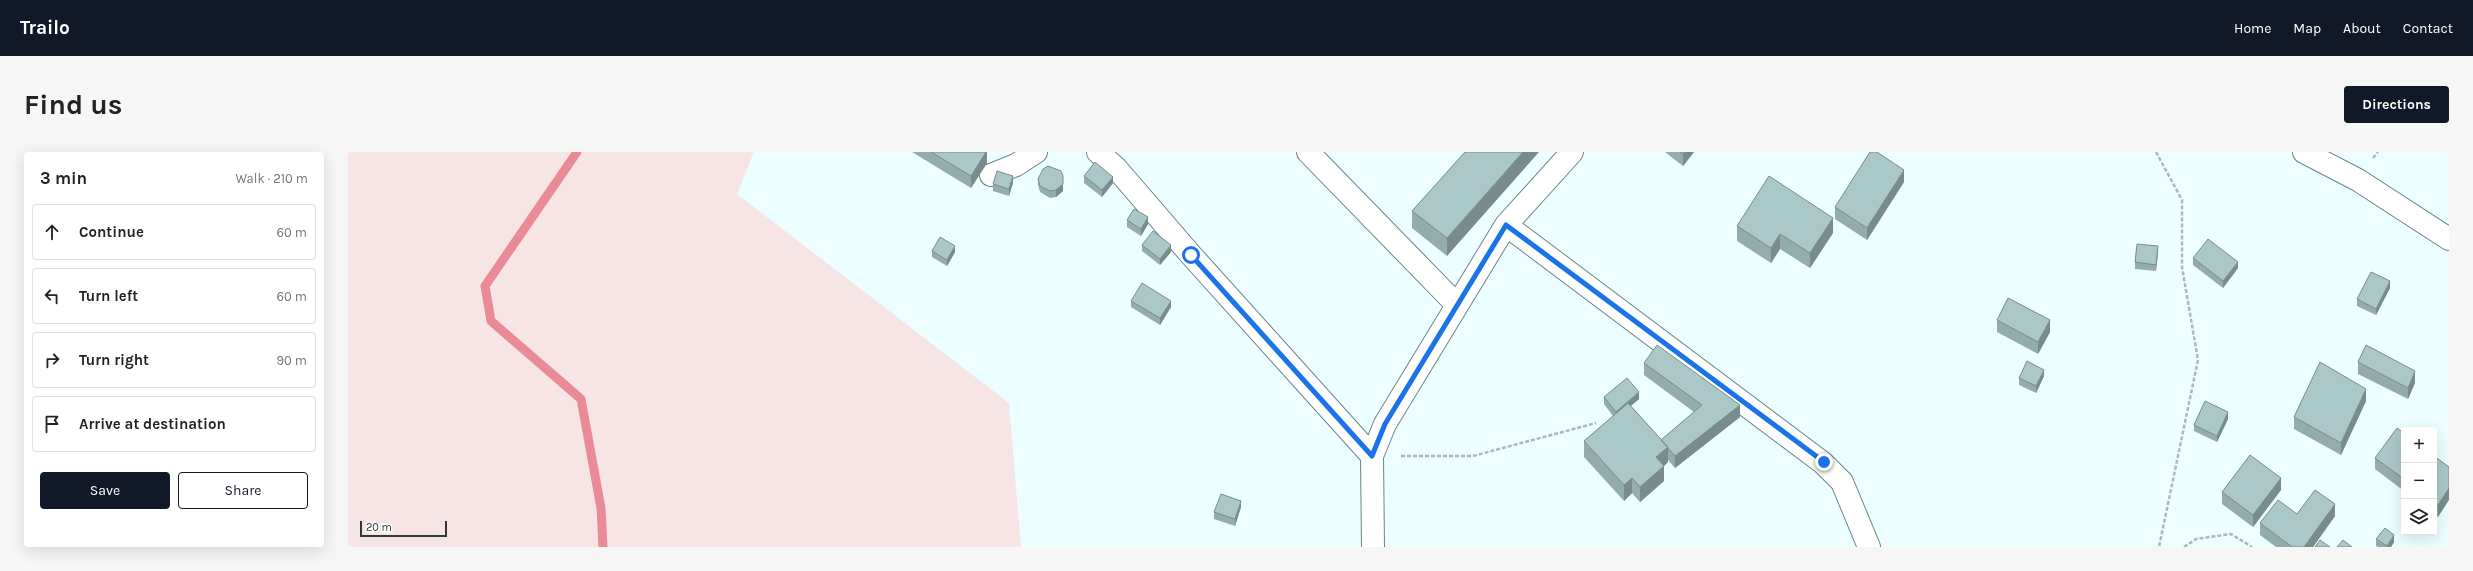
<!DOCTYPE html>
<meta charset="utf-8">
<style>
body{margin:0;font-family:Karla,sans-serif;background:#f6f6f6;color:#222}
.controls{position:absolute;right:12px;bottom:12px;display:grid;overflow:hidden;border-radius:4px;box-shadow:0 4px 16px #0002}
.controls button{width:36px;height:36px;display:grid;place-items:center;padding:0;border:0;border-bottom:1px solid #e0e0e0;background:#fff;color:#222;font:20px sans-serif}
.scale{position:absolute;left:12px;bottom:10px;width:87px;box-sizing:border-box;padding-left:4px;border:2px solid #2d3839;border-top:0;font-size:11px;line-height:14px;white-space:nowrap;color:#2d3839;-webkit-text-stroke:3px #fff;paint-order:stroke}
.stop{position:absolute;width:12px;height:12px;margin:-9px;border:3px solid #1a73e8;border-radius:50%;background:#fff}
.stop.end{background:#1a73e8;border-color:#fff;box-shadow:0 1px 4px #0008}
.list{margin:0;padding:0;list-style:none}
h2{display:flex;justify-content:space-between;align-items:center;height:52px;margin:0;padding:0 16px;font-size:17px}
h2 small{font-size:13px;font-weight:400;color:#767676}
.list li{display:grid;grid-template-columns:26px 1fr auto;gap:12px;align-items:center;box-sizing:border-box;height:56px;margin:0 8px 8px;padding:0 8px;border:1px solid #e0e0e0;border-radius:4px}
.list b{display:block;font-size:15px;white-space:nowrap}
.list em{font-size:13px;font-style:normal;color:#767676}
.actions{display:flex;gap:8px;padding:12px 16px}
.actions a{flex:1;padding:9px 0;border:1px solid #111827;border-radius:4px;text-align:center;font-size:14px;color:#111827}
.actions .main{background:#111827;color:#fff}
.icon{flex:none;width:22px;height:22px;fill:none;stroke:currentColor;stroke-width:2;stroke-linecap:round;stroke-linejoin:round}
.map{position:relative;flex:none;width:2101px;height:395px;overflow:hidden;border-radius:4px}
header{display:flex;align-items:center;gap:24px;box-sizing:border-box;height:56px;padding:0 20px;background:#111827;color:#fff}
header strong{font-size:19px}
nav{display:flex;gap:22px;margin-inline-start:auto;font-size:14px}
.intro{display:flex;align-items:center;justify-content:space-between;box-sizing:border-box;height:96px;padding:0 24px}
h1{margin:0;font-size:28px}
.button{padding:10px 18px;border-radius:4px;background:#111827;color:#fff;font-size:14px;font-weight:700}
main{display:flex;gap:24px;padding:0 24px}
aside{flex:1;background:#fff;border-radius:4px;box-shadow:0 4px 16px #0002}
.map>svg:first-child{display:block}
</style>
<header>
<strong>Trailo</strong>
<nav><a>Home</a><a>Map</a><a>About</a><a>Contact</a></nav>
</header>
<div class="intro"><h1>Find us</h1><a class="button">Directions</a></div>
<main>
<aside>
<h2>3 min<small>Walk · 210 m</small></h2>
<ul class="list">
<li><svg class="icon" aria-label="ahead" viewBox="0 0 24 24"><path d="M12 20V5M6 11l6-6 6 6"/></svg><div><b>Continue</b></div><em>60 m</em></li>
<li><svg class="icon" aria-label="left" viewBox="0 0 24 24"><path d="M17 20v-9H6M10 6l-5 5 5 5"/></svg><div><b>Turn left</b></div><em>60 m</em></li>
<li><svg class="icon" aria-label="right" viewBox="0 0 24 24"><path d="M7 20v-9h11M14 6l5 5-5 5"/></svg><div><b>Turn right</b></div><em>90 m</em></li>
<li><svg class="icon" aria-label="arrive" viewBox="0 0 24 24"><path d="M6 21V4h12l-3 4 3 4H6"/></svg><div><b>Arrive at destination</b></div></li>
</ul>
<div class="actions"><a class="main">Save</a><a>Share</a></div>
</aside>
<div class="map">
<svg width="2101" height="395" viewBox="0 0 2101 395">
<rect width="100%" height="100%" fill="#ecfeff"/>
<!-- green -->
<path fill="#f7e5e6" d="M 0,0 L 406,0 L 389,42 L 661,251 L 673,395 L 0,395 Z"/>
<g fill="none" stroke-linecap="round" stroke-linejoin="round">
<!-- stream -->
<path stroke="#e98b96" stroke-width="9" d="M 229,0 L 137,134 L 143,169 L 233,247 L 253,356 L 255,395"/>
<!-- minor casing -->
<g stroke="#6a8586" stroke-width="24">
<path id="minor" d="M 750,0 L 768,16 L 843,103 L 1024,304
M 960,0 L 1108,152
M 1956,0 L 2010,28 L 2101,87
M 643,23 L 668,13 L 688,0
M 1158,73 L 1475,311 L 1494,330 L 1521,395
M 1025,395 L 1024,304 L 1037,272 L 1158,73 L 1224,0"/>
</g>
<!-- path -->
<path stroke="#a9b9ba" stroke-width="2.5" stroke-dasharray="4 2" stroke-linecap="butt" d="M 1808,0 L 1834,48 L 1834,115 L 1850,208 L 1811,395
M 2025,6 L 2030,0
M 1053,304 L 1125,304 L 1248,271
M 1836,395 L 1848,387 L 1883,382 L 1904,395"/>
<!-- minor -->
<use href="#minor" stroke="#fff" stroke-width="22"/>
</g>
<!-- wall -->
<path fill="#93acad" d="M 564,0 L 639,0 L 639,11 L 623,36 Z
M 1117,0 L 1099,104 L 1064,76 L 1064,59 Z
M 1317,0 L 1346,0 L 1335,14 Z
M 736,24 L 765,31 L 754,45 L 736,31 Z
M 690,27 L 715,31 L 715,39 L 708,45 L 702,46 L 692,40 L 690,33 Z
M 1556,30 L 1519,88 L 1487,67 L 1487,55 Z
M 665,31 L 661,44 L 645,39 L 645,32 Z
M 779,68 L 800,72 L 793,84 L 779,75 Z
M 1389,74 L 1485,81 L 1462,116 L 1432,97 L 1423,111 L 1389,89 Z
M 794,93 L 823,100 L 812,113 L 794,99 Z
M 584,99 L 607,100 L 599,114 L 584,105 Z
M 1810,100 L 1808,119 L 1787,117 L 1787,110 Z
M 1845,106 L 1890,116 L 1875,136 L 1845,113 Z
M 2042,136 L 2028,163 L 2009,154 L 2009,147 Z
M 783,149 L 823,155 L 812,173 L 783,155 Z
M 1649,168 L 1702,180 L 1690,202 L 1649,180 Z
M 2010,210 L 2067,231 L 2060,247 L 2010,222 Z
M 1296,211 L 1392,265 L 1327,316 L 1320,308 L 1320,310 L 1316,314 L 1316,329 L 1292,350 L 1284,341 L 1276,349 L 1236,305 L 1236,289 L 1265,264 L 1256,252 L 1256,245 L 1291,247 L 1283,254 L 1313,288 L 1346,260 L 1296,223 Z
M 1696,224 L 1688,241 L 1671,233 L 1671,226 Z
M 2018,249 L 1993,303 L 1946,277 L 1946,265 Z
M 1880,267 L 1869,290 L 1846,279 L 1846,273 Z
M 2056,281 L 2056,339 L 2027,317 L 2027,306 Z
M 2086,304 L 2101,315 L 2090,365 L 2086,362 Z
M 1933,338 L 1905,375 L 1874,352 L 1874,340 Z
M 893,355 L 887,374 L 866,367 L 866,360 Z
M 1949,362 L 1987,364 L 1965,395 L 1928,395 L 1912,383 L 1912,371 Z
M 2028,387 L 2046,390 L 2043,395 L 2030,395 L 2028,394 Z"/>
<!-- shaded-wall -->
<path fill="#788c8d" d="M 638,0 L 639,0 L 639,11 L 623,36 L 623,24 Z
M 1175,0 L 1191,0 L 1099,104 L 1099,86 Z
M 1337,0 L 1346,0 L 1335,14 L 1335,2 Z
M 1556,18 L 1556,30 L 1519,88 L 1519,76 Z
M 665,24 L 665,31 L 661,44 L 661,37 Z
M 715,24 L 715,39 L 708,45 L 708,38 Z
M 765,25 L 765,31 L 754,45 L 754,38 Z
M 800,65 L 800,72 L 793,84 L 793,77 Z
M 1485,66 L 1485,81 L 1462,116 L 1462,101 Z
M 1432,82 L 1432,97 L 1423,111 L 1423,96 Z
M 823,93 L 823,100 L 812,113 L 812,107 Z
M 607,94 L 607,100 L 599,114 L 599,108 Z
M 1810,94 L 1810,100 L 1808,119 L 1808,113 Z
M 1890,110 L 1890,116 L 1875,136 L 1875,129 Z
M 2042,129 L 2042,136 L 2028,163 L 2028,157 Z
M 823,149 L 823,155 L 812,173 L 812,166 Z
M 1702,168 L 1702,180 L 1690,202 L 1690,190 Z
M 1696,218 L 1696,224 L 1688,241 L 1688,234 Z
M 2067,219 L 2067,231 L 2060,247 L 2060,236 Z
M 2018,237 L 2018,249 L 1993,303 L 1993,291 Z
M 1291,240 L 1291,247 L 1268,266 L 1268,260 Z
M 1392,253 L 1392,265 L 1327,316 L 1327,304 Z
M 1880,260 L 1880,267 L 1869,290 L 1869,284 Z
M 1320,295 L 1320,310 L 1316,314 L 1316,329 L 1292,350 L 1292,335 L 1308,305 Z
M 1284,326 L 1284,341 L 1276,349 L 1276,333 Z
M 1933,326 L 1933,338 L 1905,375 L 1905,363 Z
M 2101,336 L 2101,348 L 2090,365 L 2090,353 Z
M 893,349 L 893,355 L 887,374 L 887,367 Z
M 1987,352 L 1987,364 L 1965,395 L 1956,395 Z
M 2046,383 L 2046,390 L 2043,395 L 2039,395 Z"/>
<!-- building -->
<path fill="#abc8c9" stroke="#788c8d" d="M 583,0 L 638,0 L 623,24 Z
M 1117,0 L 1175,0 L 1099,86 L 1064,59 Z
M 1332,0 L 1337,0 L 1335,2 Z
M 1522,0 L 1529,0 L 1556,18 L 1519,76 L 1487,55 Z
M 747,10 L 765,25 L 754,38 L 736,24 Z
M 700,14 L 713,19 L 715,24 L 715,32 L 708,38 L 702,39 L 692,34 L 690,27 L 695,17 Z
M 649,19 L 665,24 L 661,37 L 645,32 Z
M 1421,24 L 1485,66 L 1462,101 L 1432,82 L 1423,96 L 1389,74 Z
M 786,57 L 800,65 L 793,77 L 779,68 Z
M 805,79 L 823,93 L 812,107 L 794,93 Z
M 592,85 L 607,94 L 599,108 L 584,99 Z
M 1860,87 L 1890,110 L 1875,129 L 1845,106 Z
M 1789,92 L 1810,94 L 1808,113 L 1787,110 Z
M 2023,120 L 2042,129 L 2028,157 L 2009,147 Z
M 794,131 L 823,149 L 812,166 L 783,149 Z
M 1660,146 L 1702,168 L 1690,190 L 1649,168 Z
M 1309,193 L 1392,253 L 1327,304 L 1313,288 L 1354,253 L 1296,211 Z
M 2018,193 L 2067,219 L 2060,236 L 2010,210 Z
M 1679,209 L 1696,218 L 1688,234 L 1671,226 Z
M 1972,210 L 2018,237 L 1993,291 L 1946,265 Z
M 1279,226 L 1291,240 L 1268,260 L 1256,245 Z
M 1857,249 L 1880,260 L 1869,284 L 1846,273 Z
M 1280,251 L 1320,295 L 1308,305 L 1316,314 L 1292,335 L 1284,326 L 1276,333 L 1236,289 Z
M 2049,276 L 2056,281 L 2056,327 L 2027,306 Z
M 1902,303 L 1933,326 L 1905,363 L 1874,340 Z
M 2086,304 L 2101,315 L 2101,336 L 2090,353 L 2086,350 Z
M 1967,338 L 1987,352 L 1956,395 L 1944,395 L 1912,371 L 1930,348 L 1949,362 Z
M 873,342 L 893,349 L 887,367 L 866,360 Z
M 2037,376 L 2046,383 L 2039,394 L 2028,387 Z
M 1972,388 L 1982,395 L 1967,395 Z
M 1995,388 L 2004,395 L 1989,395 Z"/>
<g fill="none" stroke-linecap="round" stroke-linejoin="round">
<!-- route -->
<path stroke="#1a73e8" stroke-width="5" d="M 843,103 L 1024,304 L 1037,272 L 1158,73 L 1476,310"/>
</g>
</svg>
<div class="controls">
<button>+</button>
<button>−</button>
<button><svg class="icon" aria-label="layers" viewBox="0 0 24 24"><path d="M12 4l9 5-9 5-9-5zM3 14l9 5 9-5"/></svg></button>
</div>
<div class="scale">20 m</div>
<div class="stop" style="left:843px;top:103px"></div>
<div class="stop end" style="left:1476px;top:310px"></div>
</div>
</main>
